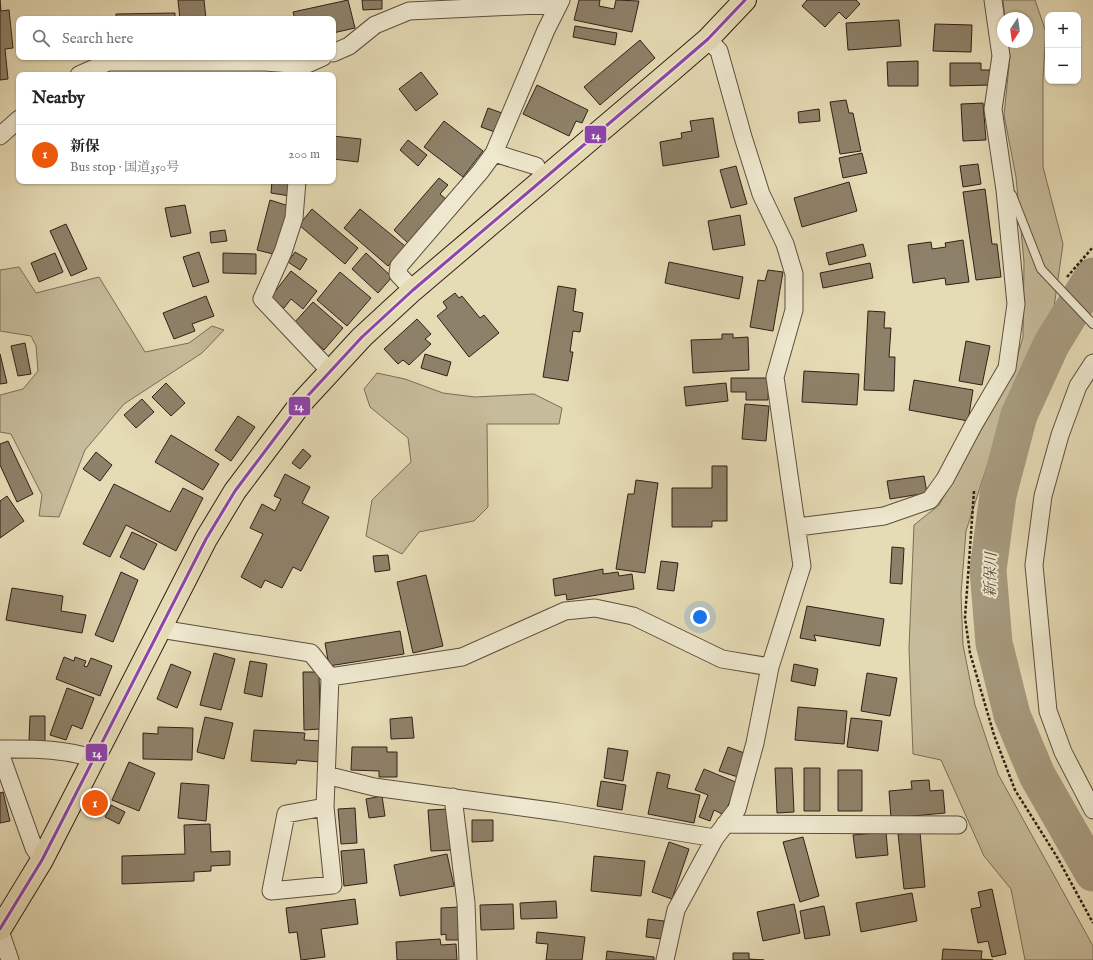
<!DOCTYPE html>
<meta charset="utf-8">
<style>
body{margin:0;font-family:"IM FELL English","Noto Serif JP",serif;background:#f6f6f6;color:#222}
.controls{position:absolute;right:12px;top:12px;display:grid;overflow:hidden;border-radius:8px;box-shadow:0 1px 3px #0004}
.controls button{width:36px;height:36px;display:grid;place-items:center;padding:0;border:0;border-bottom:1px solid #e0e0e0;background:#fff;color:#222;font:20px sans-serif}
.compass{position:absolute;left:997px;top:12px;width:36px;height:36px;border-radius:50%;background:#fff;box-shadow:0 1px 3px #0004;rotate:193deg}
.you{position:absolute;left:700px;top:617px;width:14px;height:14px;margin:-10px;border:3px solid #fff;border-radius:50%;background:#1a73e8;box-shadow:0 0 0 6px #1a73e833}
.badge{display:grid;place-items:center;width:26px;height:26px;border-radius:50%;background:#ea580c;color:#fff;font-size:13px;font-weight:700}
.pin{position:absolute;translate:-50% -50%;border:2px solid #fff;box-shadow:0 1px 4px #0006}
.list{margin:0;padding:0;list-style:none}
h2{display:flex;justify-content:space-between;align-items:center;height:52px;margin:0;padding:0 16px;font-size:17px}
h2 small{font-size:13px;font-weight:400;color:#767676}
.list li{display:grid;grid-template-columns:26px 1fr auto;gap:12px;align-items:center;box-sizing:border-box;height:60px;padding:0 16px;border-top:1px solid #e0e0e0}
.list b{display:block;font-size:15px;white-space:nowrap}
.list p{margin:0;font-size:13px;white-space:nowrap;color:#767676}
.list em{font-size:13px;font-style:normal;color:#767676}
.icon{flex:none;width:22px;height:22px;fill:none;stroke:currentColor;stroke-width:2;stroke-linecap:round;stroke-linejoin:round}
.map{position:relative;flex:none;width:1093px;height:960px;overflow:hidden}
.search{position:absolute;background:#fff;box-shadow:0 1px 3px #0004;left:16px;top:16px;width:320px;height:44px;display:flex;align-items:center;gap:10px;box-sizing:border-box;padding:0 14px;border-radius:8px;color:#767676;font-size:15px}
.panel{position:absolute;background:#fff;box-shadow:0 1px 3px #0004;left:16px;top:72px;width:320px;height:112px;border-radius:8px}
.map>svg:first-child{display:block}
</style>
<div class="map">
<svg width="1093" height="960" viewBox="0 0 1093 960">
<rect width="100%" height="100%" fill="#e5dbb5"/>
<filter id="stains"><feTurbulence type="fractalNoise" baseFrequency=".005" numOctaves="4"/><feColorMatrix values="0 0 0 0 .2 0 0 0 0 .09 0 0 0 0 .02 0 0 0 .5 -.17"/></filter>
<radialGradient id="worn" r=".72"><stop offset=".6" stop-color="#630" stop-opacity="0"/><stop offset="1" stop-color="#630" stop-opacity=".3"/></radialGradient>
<!-- green -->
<path fill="#c6bb9a" stroke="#7b6e58" d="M 1003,0 L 1035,0 L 1046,32 L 1043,78 L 1043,167 L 1063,244 L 1053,314 L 1029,376 L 988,463 L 966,531 L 961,594 L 963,645 L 975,705 L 998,774 L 1093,946 L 1093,960 L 1025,960 L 1011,889 L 984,856 L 941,760 L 913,754 L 909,648 L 914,525 L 939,505 L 1012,375 L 1023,337 L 1024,262 L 1016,177 L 1004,115 L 1010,56 L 1008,42 L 1027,42 L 1027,18 L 1005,18 Z
M 19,267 L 36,293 L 99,277 L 145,352 L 189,343 L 212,326 L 224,330 L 202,353 L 124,404 L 85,450 L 59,517 L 39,516 L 42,495 L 11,434 L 0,432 L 0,395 L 23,389 L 38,371 L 36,346 L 31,336 L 0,331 L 0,270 Z
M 377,373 L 405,379 L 443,393 L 475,397 L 534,394 L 562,408 L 559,424 L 487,424 L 488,507 L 474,521 L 419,532 L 402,554 L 366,536 L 372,500 L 411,462 L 408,438 L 370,407 L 364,389 Z"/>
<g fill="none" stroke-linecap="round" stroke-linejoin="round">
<!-- river -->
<path stroke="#a79b7f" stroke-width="37" d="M 1093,276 L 1051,345 L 1019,415 L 998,495 L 988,570 L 994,643 L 1012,715 L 1037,775 L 1093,873"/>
</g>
<!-- building -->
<path fill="#8e8169" stroke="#302017" d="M 0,0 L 1,11 L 9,10 L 13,48 L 5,49 L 8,79 L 0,80 Z
M 178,0 L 204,0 L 206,19 L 180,19 Z
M 348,0 L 355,28 L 333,33 L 333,19 L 295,19 L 293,12 Z
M 362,0 L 382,0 L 382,9 L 363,10 Z
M 579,0 L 600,0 L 599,6 L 614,9 L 616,0 L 639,1 L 632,32 L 574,20 Z
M 807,0 L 856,0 L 860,4 L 846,19 L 839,12 L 825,27 L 802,6 Z
M 175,13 L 175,19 L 116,19 L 116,14 Z
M 899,20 L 901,46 L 848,50 L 846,23 Z
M 935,24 L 972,25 L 971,52 L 933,51 Z
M 575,26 L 617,33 L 615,45 L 573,37 Z
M 640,40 L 655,58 L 600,105 L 584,87 Z
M 918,61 L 918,86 L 888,86 L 887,62 Z
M 950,63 L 981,63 L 981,70 L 991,70 L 991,85 L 950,86 Z
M 421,72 L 438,94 L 416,111 L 399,89 Z
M 537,85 L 588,110 L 582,123 L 576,121 L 569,136 L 523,114 Z
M 846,100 L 849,113 L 853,113 L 861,151 L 840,154 L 830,102 Z
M 983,103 L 986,140 L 963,141 L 961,104 Z
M 488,108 L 502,113 L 495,132 L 481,127 Z
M 819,109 L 820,121 L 799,123 L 798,112 Z
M 713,118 L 719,157 L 663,166 L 660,142 L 682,138 L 681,133 L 692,131 L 690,121 Z
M 444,121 L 483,151 L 463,177 L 424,147 Z
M 333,136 L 361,139 L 358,162 L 333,159 Z
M 408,140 L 427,155 L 418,166 L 400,150 Z
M 862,153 L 867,173 L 843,178 L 839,158 Z
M 978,164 L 981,184 L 963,187 L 960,166 Z
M 736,166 L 747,204 L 731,208 L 720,170 Z
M 439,178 L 448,185 L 440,194 L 448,201 L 410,245 L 394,230 Z
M 272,181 L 292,181 L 290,196 L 271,193 Z
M 849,182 L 857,211 L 802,227 L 794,198 Z
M 985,189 L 992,244 L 997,244 L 1001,277 L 976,280 L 963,192 Z
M 270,200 L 289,206 L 277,255 L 257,250 Z
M 185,205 L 191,233 L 171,237 L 165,208 Z
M 312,209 L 358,248 L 345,264 L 299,225 Z
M 360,209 L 405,246 L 388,266 L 344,228 Z
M 740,215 L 745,245 L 713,250 L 708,221 Z
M 66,224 L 87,269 L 71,276 L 50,231 Z
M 225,230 L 227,241 L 211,243 L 210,232 Z
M 963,240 L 969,282 L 946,285 L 945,278 L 913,283 L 908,245 L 931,242 L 932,249 L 946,247 L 945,243 Z
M 863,244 L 866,256 L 829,265 L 826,253 Z
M 199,252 L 209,282 L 193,287 L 183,257 Z
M 295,252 L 307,259 L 300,270 L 288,262 Z
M 55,253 L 63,272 L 39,282 L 31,263 Z
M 223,253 L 256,254 L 256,274 L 223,273 Z
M 366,253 L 392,277 L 378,293 L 352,269 Z
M 669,262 L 743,277 L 739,299 L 665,283 Z
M 870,263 L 873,278 L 823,288 L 820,273 Z
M 768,270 L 783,272 L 773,331 L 750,327 L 758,280 L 765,281 Z
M 291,271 L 317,291 L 303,309 L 291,299 L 284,308 L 270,298 Z
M 340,272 L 371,298 L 347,326 L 317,300 Z
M 558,286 L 576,289 L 573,311 L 583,313 L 580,332 L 573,331 L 570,352 L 573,352 L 568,381 L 543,377 Z
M 455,293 L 459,298 L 462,296 L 480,318 L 484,315 L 499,333 L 469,357 L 437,316 L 447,308 L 443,302 Z
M 206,296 L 214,316 L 192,324 L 195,331 L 174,339 L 163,313 Z
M 313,302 L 343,328 L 324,350 L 294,323 Z
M 868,311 L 885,312 L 884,328 L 891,328 L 889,357 L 895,357 L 894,391 L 864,390 Z
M 417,319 L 431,334 L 425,339 L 431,344 L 409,365 L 403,360 L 398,364 L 384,349 Z
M 722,334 L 733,334 L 733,338 L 748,337 L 749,370 L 693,373 L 691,340 L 722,339 Z
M 966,341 L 990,346 L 982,385 L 959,381 Z
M 25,343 L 31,374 L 18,376 L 11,346 Z
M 0,354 L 7,383 L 0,384 Z
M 425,354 L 451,362 L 447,376 L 421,368 Z
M 804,371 L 859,374 L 857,405 L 802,402 Z
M 731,378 L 769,378 L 768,400 L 746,400 L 746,392 L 731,392 Z
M 914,380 L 973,390 L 968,421 L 909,410 Z
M 166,383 L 185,403 L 171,416 L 152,397 Z
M 726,383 L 728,401 L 686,406 L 684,387 Z
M 142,399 L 154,412 L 136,428 L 124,415 Z
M 745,404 L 769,406 L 766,441 L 742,439 Z
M 238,416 L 255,427 L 231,461 L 215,450 Z
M 171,435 L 219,464 L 203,490 L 155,462 Z
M 8,441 L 33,494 L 17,502 L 0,465 L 0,444 Z
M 303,449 L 311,456 L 300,469 L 292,463 Z
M 96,452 L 112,465 L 100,481 L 83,469 Z
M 712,466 L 727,466 L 727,521 L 712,521 L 712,527 L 672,527 L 672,488 L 712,488 Z
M 285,474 L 310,487 L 302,503 L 329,517 L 301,571 L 293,567 L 282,588 L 265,580 L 261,588 L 241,577 L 263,534 L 250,528 L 262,504 L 275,511 L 281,499 L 274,496 Z
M 924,476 L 927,493 L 890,499 L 887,481 Z
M 636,480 L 658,483 L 645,573 L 616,569 L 628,494 L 634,494 Z
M 114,484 L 170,512 L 183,488 L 203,498 L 176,551 L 126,525 L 110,557 L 83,544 Z
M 7,496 L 24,521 L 0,538 L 0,501 Z
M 132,532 L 157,544 L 144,570 L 120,557 Z
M 892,547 L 904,548 L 902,584 L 890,583 Z
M 388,555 L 390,570 L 375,572 L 373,556 Z
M 661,561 L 678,563 L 674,591 L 657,589 Z
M 603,569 L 603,574 L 618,572 L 619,576 L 632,574 L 634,589 L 567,600 L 566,594 L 555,596 L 553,579 Z
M 121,572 L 138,580 L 113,642 L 95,635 Z
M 426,575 L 443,646 L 413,653 L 397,582 Z
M 12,588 L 63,596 L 61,611 L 86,615 L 82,633 L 6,620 Z
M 807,606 L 884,619 L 880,646 L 814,635 L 816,641 L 800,638 Z
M 400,631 L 404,654 L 329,666 L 325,643 Z
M 214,653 L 235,659 L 221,710 L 200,705 Z
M 64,657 L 74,661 L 75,657 L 86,661 L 84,666 L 87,667 L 91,658 L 112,666 L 100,696 L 56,679 Z
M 250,661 L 267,664 L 262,697 L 244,693 Z
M 171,664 L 191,672 L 177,708 L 157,699 Z
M 794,664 L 818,669 L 815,686 L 791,681 Z
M 303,672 L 319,672 L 320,729 L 304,730 Z
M 867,673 L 897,678 L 890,716 L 861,711 Z
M 67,688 L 94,698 L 82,729 L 72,725 L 66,740 L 50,735 Z
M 798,707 L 847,711 L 844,744 L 795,740 Z
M 30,716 L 45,716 L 45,742 L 29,741 Z
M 205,717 L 233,723 L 224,759 L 197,752 Z
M 412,717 L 414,738 L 391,739 L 390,719 Z
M 851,718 L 882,721 L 878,751 L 847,747 Z
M 158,727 L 193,728 L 192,760 L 143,759 L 143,733 L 158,734 Z
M 254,730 L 305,733 L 304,740 L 321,741 L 320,762 L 297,760 L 296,764 L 251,761 Z
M 352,747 L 387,747 L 387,752 L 397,752 L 397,777 L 379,777 L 379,771 L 351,770 Z
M 728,747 L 747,754 L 738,777 L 719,771 Z
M 608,748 L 628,751 L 623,781 L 604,778 Z
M 129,762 L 155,773 L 139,811 L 112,800 Z
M 775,768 L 792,768 L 794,812 L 777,813 Z
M 804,768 L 820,768 L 820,811 L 804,811 Z
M 704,769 L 738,783 L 724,815 L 714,810 L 710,821 L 699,817 L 708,795 L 695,790 Z
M 838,770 L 862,770 L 862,811 L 838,811 Z
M 657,772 L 670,775 L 667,788 L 700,795 L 694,823 L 648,814 Z
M 929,780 L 930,791 L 943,790 L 945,813 L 891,818 L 889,791 L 912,789 L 911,781 Z
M 601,781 L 626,785 L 622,810 L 597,806 Z
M 181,783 L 209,785 L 206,821 L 178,818 Z
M 3,792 L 10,821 L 0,823 L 0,793 Z
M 382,796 L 385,816 L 369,818 L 366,799 Z
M 111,805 L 125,812 L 119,824 L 105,817 Z
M 355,808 L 357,843 L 341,844 L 338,809 Z
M 449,809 L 452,850 L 431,851 L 428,810 Z
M 472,820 L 493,820 L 493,841 L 472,842 Z
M 210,824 L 211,852 L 230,851 L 230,865 L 211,866 L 211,871 L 194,872 L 194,881 L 122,884 L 122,856 L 185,854 L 184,825 Z
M 886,832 L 888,855 L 856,858 L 853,835 Z
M 920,832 L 925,887 L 904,889 L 898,834 Z
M 803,837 L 819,896 L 800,902 L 783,842 Z
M 669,842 L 689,849 L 672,899 L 652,892 Z
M 364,849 L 367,883 L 344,886 L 341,851 Z
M 447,854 L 454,886 L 400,896 L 394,865 Z
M 594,856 L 645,861 L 641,896 L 591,891 Z
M 992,889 L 1006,954 L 992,957 L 988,941 L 978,943 L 971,909 L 981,907 L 978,892 Z
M 912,893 L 917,921 L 861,932 L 856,903 Z
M 355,899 L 358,924 L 321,929 L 325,957 L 301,960 L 297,932 L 289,933 L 286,908 Z
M 556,901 L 557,918 L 521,919 L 520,903 Z
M 513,904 L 514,929 L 481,930 L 480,905 Z
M 794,904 L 800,933 L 763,941 L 757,912 Z
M 824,906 L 830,935 L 805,939 L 800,911 Z
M 459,907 L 460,940 L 446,940 L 446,934 L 441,935 L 441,908 Z
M 648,919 L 664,921 L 662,939 L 646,937 Z
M 537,932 L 585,937 L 582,960 L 546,960 L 548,944 L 536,943 Z
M 440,939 L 441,945 L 456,944 L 457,960 L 397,960 L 396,942 Z
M 943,949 L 982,951 L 981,959 L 993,960 L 942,960 Z
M 607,951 L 654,957 L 654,960 L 606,960 Z
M 733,953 L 749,953 L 749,959 L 764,960 L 733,960 Z"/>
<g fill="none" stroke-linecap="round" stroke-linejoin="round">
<!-- service casing -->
<g stroke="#5d4f3e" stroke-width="10">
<path id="service" d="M 1009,193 L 1012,195 L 1041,269 L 1093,324"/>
</g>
<!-- minor casing -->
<g stroke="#5d4f3e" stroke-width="19">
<path id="minor" d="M 333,53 L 349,46 L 375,25 L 409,11 L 559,4
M 79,75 L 108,62 L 265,62 L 305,65 L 323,57
M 0,136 L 19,119
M 494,153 L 536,166
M 297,181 L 294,218 L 283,252 L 262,299 L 330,371
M 413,290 L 398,274 L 399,266 L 480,172 L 494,153 L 546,30 L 561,0
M 1093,363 L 1078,386 L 1060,435 L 1043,496 L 1034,565 L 1048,711 L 1063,752 L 1093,810
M 798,527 L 884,516 L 930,500 L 945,479 L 973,426 L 1007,368 L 1016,304 L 1005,190 L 993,109 L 1001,56 L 993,0
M 160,629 L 311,653 L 330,677 L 462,657 L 565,611 L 595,608 L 633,616 L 722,659 L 770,667
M 0,749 C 33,749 63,748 95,759
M 0,753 L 34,848 L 42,860
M 326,775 L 374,787 L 558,812 L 715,838
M 453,797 L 466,903 L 468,960
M 325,807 L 286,814 L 271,891 L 333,885 L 325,807 L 330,677
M 725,824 L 958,825
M 0,931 L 10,960
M 665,960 L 676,910 L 715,838 L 737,809 L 755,743 L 770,667 L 802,566 L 775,377 L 794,310 L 794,274 L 785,244 L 761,194 L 743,137 L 719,51 L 708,39"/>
</g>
<!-- trunk casing -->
<g stroke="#302017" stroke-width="24">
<path id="trunk" d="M 0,929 L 42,860 L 206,539 L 235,491 L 302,402 L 362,337 L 413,290 L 672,70 L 708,39 L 745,0"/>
</g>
<!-- path -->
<path stroke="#302017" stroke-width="2.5" stroke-dasharray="3 2" stroke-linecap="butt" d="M 1067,277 L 1093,247
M 974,491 L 965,618 L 970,653 L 994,735 L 1015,790 L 1057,857 L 1093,923"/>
<!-- service -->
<use href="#service" stroke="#eee8cf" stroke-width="8"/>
<!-- minor -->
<use href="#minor" stroke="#eee8cf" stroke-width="17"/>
<!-- trunk -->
<use href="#trunk" stroke="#e5dbb5" stroke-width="22"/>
<!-- bus-1 casing -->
<g stroke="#eee8cf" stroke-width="6">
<path id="bus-1" d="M 0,929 L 42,860 L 206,539 L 235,491 L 302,402 L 362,337 L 413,290 L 672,70 L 708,39 L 745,0"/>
</g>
<!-- bus-1 -->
<use href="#bus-1" stroke="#8e44ad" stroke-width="3"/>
</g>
<g text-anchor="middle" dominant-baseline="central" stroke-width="4" stroke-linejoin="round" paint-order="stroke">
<!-- water labels -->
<g font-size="15" font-style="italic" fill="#5a4b3b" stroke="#eee8cf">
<text transform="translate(991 575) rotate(-89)">新保川</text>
</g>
</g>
<g stroke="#eee8cf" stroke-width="1.5">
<rect x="584" y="125" width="23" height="19" rx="4" fill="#8e44ad"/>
<rect x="288" y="396" width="23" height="20" rx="4" fill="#8e44ad"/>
<rect x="85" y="743" width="23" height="19" rx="4" fill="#8e44ad"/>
</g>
<g font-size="11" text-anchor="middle" font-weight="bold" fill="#fff">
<text x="596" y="139">14</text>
<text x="299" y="410">14</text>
<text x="97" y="757">14</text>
</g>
<rect width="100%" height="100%" filter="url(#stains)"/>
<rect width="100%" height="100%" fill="url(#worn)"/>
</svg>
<div class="controls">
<button>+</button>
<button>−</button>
</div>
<svg class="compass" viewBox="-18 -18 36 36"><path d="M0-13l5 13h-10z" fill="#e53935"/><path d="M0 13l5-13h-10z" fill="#767676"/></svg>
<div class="you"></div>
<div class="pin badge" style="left:95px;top:803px">1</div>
<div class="search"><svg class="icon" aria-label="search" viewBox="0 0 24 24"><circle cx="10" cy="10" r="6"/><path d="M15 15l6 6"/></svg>Search here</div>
<section class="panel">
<h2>Nearby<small></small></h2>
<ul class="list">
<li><span class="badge">1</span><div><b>新保</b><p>Bus stop · 国道350号</p></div><em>200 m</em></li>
</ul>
</section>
</div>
